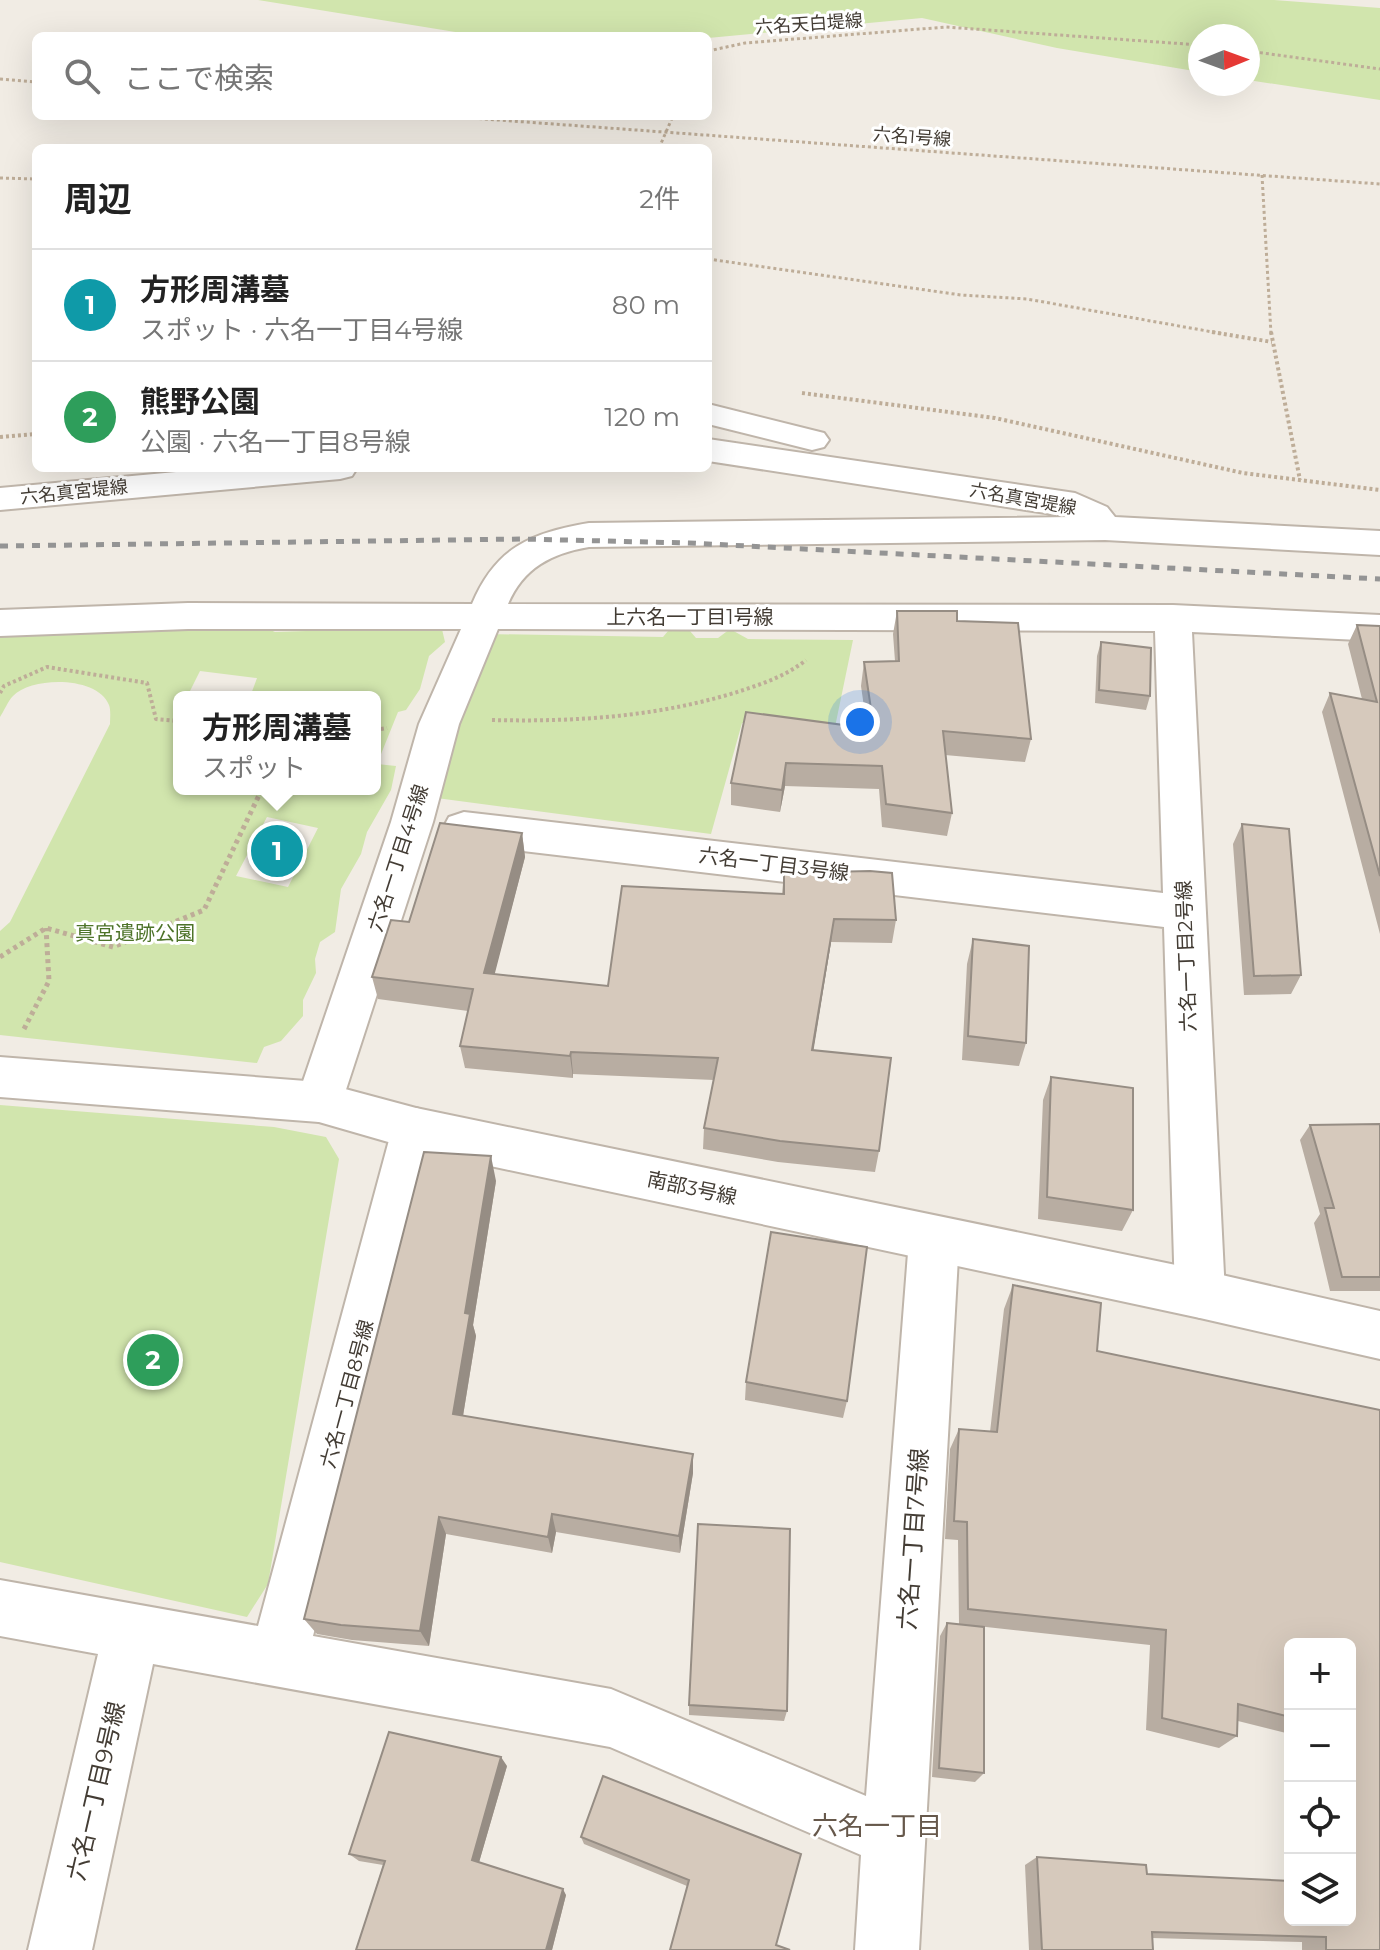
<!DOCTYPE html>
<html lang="ja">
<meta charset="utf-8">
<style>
body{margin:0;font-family:Montserrat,"Noto Sans JP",sans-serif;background:#f2f2f2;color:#222}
.controls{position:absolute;right:24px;bottom:24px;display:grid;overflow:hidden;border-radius:12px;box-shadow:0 8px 32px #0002}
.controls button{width:72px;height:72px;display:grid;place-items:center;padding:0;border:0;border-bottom:2px solid #e0e0e0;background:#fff;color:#222;font:40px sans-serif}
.compass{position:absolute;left:1188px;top:24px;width:72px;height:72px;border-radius:50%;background:#fff;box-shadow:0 8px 32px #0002;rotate:89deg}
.you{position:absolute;left:860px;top:722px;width:28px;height:28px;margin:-20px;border:6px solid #fff;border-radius:50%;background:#1a73e8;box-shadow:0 0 0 12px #1a73e833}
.badge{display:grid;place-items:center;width:52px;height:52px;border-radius:50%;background:#db2777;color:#fff;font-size:26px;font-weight:700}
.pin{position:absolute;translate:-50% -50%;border:4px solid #fff;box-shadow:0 2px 8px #0006}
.popup{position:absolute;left:173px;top:691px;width:208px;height:104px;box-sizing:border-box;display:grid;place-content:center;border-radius:12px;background:#fff;filter:drop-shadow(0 2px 6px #0005);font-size:26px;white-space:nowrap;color:#767676}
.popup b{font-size:30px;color:#222}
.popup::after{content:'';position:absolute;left:50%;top:100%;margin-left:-16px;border:16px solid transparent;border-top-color:#fff}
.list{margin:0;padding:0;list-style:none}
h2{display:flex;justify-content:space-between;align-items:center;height:104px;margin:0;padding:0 32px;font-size:34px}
h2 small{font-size:26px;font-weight:400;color:#767676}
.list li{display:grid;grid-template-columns:52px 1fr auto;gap:24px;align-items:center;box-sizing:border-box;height:112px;padding:0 32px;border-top:2px solid #e0e0e0}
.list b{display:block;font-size:30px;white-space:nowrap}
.list p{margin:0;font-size:26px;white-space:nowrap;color:#767676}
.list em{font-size:26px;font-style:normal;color:#767676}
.icon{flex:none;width:44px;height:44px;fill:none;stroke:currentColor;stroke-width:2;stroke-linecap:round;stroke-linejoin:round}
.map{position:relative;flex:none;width:1380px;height:1950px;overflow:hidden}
.search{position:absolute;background:#fff;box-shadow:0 8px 32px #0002;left:32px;top:32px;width:680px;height:88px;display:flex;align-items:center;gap:20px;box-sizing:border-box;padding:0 28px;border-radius:12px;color:#767676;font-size:30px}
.panel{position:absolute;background:#fff;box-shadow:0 8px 32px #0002;left:32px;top:144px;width:680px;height:328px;border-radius:12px}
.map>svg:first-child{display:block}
</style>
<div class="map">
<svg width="1380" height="1950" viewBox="0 0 1380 1950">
<rect width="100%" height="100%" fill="#f1ece4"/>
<!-- green -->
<path fill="#d1e5ad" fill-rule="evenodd" d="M 258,0 L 1274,0 L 1380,8 L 1380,100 L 1248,80 L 1248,36 L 1200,36 L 1200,72 L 1057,48 L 922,18 L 708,38 L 480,36 Z
M 310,622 L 340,623 L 350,631 L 390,630 L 401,622 L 441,625 L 445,642 L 429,656 L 420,689 L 406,710 L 398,712 L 377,764 L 396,766 L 391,790 L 367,832 L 361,854 L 341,889 L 335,932 L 320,942 L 315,959 L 316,973 L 303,1000 L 303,1016 L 281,1041 L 264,1047 L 257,1063 L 0,1035 L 0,931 L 10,922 L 110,724 C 110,719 111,710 109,705 C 98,676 32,676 13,696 C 8,701 4,711 0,717 L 0,631 L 256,624 L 275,632 L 306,631 ZM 200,671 L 257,678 L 250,697 L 375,697 L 375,789 L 179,789 L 179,697 L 187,697 ZM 267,817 L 318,828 L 288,887 L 236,876 Z
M 730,629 L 748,639 L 853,640 L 835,727 L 742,723 L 711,834 L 429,797 L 486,634 L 663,637 L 668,631 L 690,631 L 696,638 L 718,638 Z
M 0,1105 L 274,1127 L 326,1137 L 339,1159 L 268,1584 L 247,1617 L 0,1562 Z"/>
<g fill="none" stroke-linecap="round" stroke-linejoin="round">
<!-- minor casing -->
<g stroke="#bfb5aa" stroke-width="4">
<path id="minor" d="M 708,404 L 824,433 L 829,440 L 824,447 L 812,450 L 708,424 Z
M 708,439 L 1075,493 L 1107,507 L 1115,517 L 1380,531 L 1380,555 L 1105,540 L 589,547 C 552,553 523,568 508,604 L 1173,605 L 1380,615 L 1380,641 L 1192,632 L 1225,1294 L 1218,1311 L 1200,1318 L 1182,1311 L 1175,1294 L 1164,927 L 464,844 L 449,839 L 443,828 L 449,817 L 464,812 L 1163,893 L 1155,631 L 498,629 L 459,724 L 433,822 L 342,1102 L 335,1116 L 319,1122 L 303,1116 L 296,1102 L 391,822 L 419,724 L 461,629 L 188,629 L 0,636 L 0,610 L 188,603 L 472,604 C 496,547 531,533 589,523 L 1072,517 L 708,461 Z
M 220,468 L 357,468 L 352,476 L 340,479 L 0,510 L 0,488 Z
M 416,1108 L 433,1114 L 440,1129 L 313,1636 L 611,1689 L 866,1796 L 909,1240 L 917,1224 L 934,1217 L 951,1224 L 959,1240 L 919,1950 L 855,1950 L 861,1855 L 610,1747 L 153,1664 L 92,1950 L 28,1950 L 98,1654 L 0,1636 L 0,1580 L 258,1626 L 392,1129 L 399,1114 Z"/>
</g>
<!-- tertiary casing -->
<g stroke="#bfb5aa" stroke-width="4">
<path id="tertiary" d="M 0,1057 L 319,1082 L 416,1108 L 1200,1270 L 1380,1311 L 1380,1359 L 1200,1318 L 416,1150 L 319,1122 L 0,1097 Z"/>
</g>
<!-- path-far2 -->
<path stroke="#bead98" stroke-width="3" stroke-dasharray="3 3" stroke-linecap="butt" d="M 708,51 L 745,43 L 946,27 L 1200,45
M 1248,51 L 1380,69
M 0,79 L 36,82
M 443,116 L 1380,184
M 659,148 L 673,116
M 1262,175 L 1271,334
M 0,178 L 36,179
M 708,259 L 961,295 L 1027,299 L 1224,334"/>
<!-- path-far1 -->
<path stroke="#bead98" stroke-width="4" stroke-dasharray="3 3" stroke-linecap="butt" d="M 1212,332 L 1272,342
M 1271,332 L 1300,480
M 802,393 L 995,418 L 1243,473 L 1380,490
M 0,437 L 36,434
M 0,693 L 4,686 L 47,667 L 147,683 L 156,719 L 179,721
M 492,720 C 575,722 654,717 734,693 C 759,685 785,677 806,660
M 375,730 L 387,728"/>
<!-- path -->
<path stroke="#bead98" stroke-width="5" stroke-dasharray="4 4" stroke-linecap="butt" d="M 0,957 L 46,928 L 113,947 L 204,910 L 262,789
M 24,1029 L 49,981 L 46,928"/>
<!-- minor -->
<use href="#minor" fill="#fff" fill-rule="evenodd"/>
<!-- tertiary -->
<use href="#tertiary" fill="#fff" fill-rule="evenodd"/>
<!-- rail -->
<path stroke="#949494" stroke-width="5" stroke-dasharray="8 8" stroke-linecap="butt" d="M 0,546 L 522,539 L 689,543 L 1380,579"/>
</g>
<!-- wall -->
<path fill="#b8ada2" d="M 897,611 L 957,621 L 1031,739 L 1025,762 L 945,755 L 952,813 L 947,836 L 882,827 L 879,789 L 785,786 L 780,812 L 731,805 L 731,783 L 867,728 L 861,686 L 864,662 L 895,661 L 893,634 Z
M 1357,625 L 1380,626 L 1380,934 L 1322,712 L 1330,693 L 1362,699 L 1348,644 Z
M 1101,642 L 1150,696 L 1146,710 L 1095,703 L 1097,656 Z
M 1242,824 L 1301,975 L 1291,994 L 1244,995 L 1233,844 Z
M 522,833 L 525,857 L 494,974 L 608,986 L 782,894 L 784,873 L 896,920 L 892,943 L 831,942 L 813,1050 L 879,1151 L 875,1172 L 778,1162 L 703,1149 L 704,1128 L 714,1080 L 573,1074 L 573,1078 L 465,1068 L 460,1046 L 468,1011 L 378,999 L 372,977 L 409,922 Z
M 973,939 L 1026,1043 L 1019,1066 L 962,1060 L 967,964 Z
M 1051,1077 L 1133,1210 L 1122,1231 L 1038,1219 L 1043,1100 Z
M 1380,1124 L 1380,1291 L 1330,1291 L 1314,1223 L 1320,1214 L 1300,1140 L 1310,1125 Z
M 496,1181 L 473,1325 L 476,1336 L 463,1416 L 693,1473 L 680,1553 L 556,1532 L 552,1553 L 446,1534 L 429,1646 L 352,1640 L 317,1634 L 304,1619 Z
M 1013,1285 L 1097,1351 L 1380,1410 L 1380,1950 L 1302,1950 L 1302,1942 L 1152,1938 L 1153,1950 L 1029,1950 L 1025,1865 L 1037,1857 L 1147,1874 L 1350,1920 L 1350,1644 L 1290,1644 L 1290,1734 L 1238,1721 L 1237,1736 L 1219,1748 L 1146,1730 L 1150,1645 L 959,1624 L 958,1540 L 945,1539 L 950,1449 L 959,1429 L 990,1432 L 1004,1309 Z
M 746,1382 L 847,1401 L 843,1418 L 745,1400 Z
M 947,1623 L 984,1773 L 975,1782 L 932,1777 L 940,1636 Z
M 689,1705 L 787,1711 L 784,1721 L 689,1715 Z
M 507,1766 L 479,1862 L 566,1895 L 552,1950 L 356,1950 L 383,1865 L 359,1861 L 349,1854 Z
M 581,1837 L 801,1854 L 687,1886 L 584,1844 Z"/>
<!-- shaded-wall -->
<path fill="#968d84" d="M 786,763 L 785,786 L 780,812 L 782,790 Z
M 522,833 L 525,857 L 489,996 L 484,973 Z
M 834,919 L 831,942 L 810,1072 L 812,1050 Z
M 571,1052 L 573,1074 L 573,1078 L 570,1056 Z
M 491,1156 L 496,1181 L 473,1325 L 476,1336 L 460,1434 L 453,1414 L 465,1313 Z
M 693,1454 L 693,1473 L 680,1553 L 679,1536 Z
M 552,1514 L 556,1532 L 552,1553 L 548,1537 Z
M 439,1517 L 446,1534 L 429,1646 L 420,1631 Z
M 501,1757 L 507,1766 L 478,1866 L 472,1860 Z
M 563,1889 L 566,1895 L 552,1950 L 546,1950 Z"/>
<!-- building -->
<path fill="#d6c9bc" stroke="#968d84" stroke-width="2" d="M 897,611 L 957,611 L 957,621 L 1018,623 L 1031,739 L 943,731 L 952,813 L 886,804 L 882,766 L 786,763 L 782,790 L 731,783 L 746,712 L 874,729 L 864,662 L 899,661 Z
M 1357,625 L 1380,626 L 1380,876 L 1330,693 L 1377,702 Z
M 1101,642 L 1151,648 L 1150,696 L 1099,690 Z
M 440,823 L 522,833 L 484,973 L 608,986 L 622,886 L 784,894 L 784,873 L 870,871 L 892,873 L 896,920 L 834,919 L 812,1050 L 891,1058 L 879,1151 L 780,1141 L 704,1128 L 718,1058 L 571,1052 L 570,1056 L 460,1046 L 473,989 L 372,977 L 391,920 L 409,922 Z
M 1242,824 L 1289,829 L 1301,975 L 1254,976 Z
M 973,939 L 1029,946 L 1026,1043 L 968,1036 Z
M 1051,1077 L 1133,1088 L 1133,1210 L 1047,1197 Z
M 1380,1124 L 1380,1277 L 1342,1277 L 1325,1208 L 1334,1208 L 1310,1125 Z
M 424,1152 L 491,1156 L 465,1313 L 470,1314 L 453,1414 L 693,1454 L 679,1536 L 552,1514 L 548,1537 L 439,1517 L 420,1631 L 341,1625 L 304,1619 Z
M 771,1232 L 867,1247 L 847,1401 L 746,1382 Z
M 1013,1285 L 1101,1303 L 1097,1351 L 1380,1410 L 1380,1950 L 1326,1950 L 1326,1937 L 1152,1932 L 1153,1950 L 1042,1950 L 1037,1857 L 1146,1865 L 1147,1874 L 1290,1881 L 1290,1920 L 1350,1920 L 1350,1644 L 1290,1644 L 1290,1717 L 1238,1704 L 1237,1736 L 1162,1718 L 1166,1630 L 968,1609 L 967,1522 L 954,1521 L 959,1429 L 997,1432 Z
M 698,1524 L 790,1529 L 787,1711 L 689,1705 Z
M 947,1623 L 984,1627 L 984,1773 L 939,1768 Z
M 389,1732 L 501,1757 L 472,1860 L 563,1889 L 546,1950 L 356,1950 L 385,1861 L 349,1854 Z
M 603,1776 L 801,1854 L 776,1945 L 790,1950 L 670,1950 L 689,1880 L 581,1837 Z"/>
<g text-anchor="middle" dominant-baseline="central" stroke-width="6" stroke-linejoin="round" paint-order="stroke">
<!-- far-street labels -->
<g font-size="18" fill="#433c34" stroke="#fff">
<text transform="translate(809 24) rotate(-4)">六名天白堤線</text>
<text transform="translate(912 137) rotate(4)">六名1号線</text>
<text transform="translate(74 492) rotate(-6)">六名真宮堤線</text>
<text transform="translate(1023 499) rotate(10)">六名真宮堤線</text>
</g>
<!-- street labels -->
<g font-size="20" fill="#433c34" stroke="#fff">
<text x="690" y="617">上六名一丁目1号線</text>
<text transform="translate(398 858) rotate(-72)">六名一丁目4号線</text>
<text transform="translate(774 864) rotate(7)">六名一丁目3号線</text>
<text transform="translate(1186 956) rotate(-92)">六名一丁目2号線</text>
<text transform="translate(692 1188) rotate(12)">南部3号線</text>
<text transform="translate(347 1394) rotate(-75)">六名一丁目8号線</text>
</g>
<!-- park labels -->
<g font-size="20" fill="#4d7329" stroke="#fff">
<text x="135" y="933">真宮遺跡公園</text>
</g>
<!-- near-street labels -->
<g font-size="24" fill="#433c34" stroke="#fff">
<text transform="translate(913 1539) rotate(-86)">六名一丁目7号線</text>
<text transform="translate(96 1791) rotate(-77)">六名一丁目9号線</text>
</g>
<!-- near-neighbourhood labels -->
<g font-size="26" fill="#66584b" stroke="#fff">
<text x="877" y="1826">六名一丁目</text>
</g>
</g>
</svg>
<div class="controls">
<button>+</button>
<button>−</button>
<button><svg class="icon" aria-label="locate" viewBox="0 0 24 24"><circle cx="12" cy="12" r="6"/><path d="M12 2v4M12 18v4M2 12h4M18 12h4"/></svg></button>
<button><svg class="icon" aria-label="layers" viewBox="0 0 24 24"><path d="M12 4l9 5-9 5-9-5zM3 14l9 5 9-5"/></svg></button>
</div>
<svg class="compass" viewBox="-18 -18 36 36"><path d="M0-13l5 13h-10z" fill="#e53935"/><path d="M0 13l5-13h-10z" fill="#767676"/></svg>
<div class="you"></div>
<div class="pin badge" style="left:277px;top:851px;background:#0f9aa8">1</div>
<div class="popup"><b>方形周溝墓</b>スポット</div>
<div class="pin badge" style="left:153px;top:1360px;background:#2e9e5b">2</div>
<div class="search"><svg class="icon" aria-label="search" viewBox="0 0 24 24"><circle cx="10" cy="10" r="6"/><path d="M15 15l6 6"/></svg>ここで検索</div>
<section class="panel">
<h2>周辺<small>2件</small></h2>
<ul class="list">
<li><span class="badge" style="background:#0f9aa8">1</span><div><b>方形周溝墓</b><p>スポット · 六名一丁目4号線</p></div><em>80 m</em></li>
<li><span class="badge" style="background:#2e9e5b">2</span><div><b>熊野公園</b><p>公園 · 六名一丁目8号線</p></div><em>120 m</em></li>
</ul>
</section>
</div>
